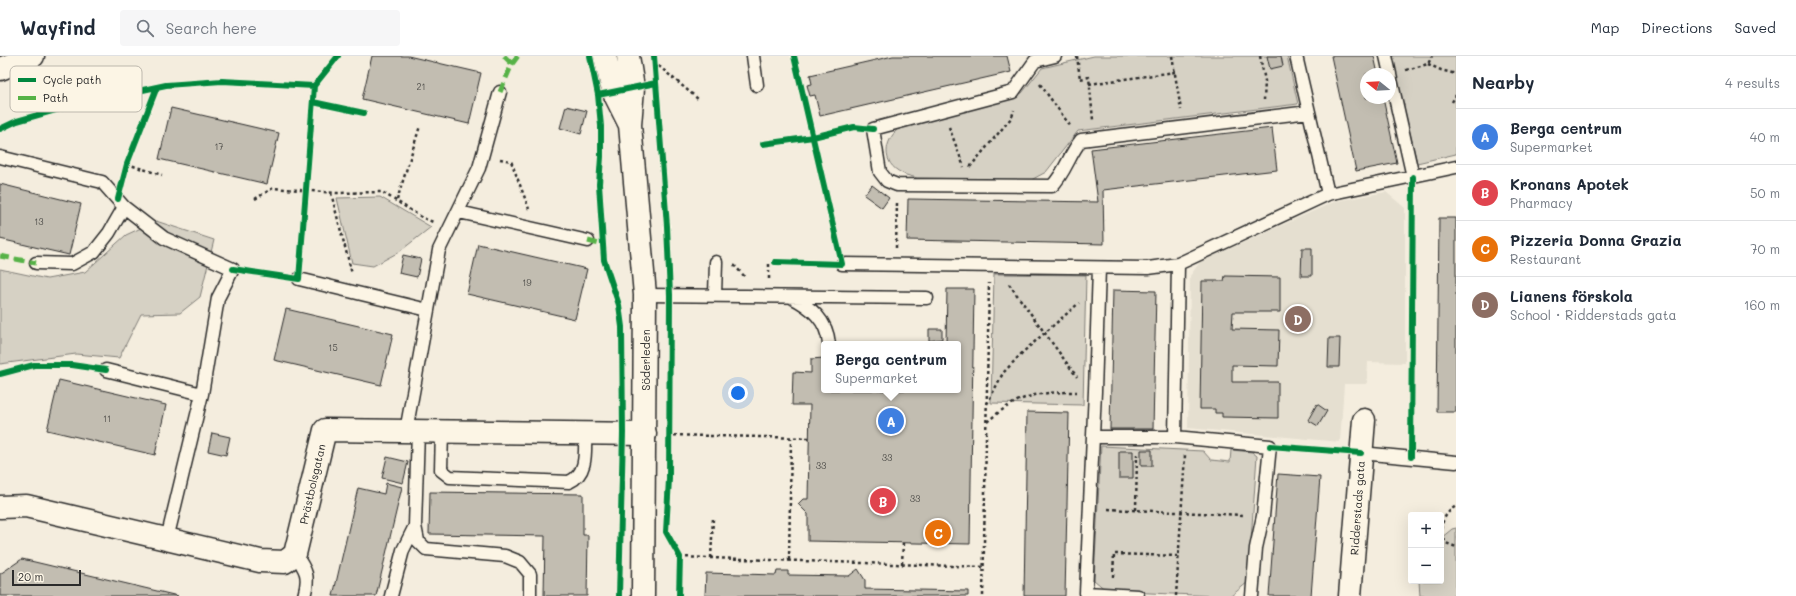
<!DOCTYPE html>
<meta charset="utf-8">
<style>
body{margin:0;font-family:Mali,sans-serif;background:#f6f6f7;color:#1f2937}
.controls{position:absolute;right:12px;bottom:12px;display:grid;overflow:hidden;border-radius:4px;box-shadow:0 4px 16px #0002}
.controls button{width:36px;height:36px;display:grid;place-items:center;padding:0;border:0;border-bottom:1px solid #e0e1e3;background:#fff;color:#1f2937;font:20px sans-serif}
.compass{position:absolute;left:1360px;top:12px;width:36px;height:36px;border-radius:50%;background:#fff;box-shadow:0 4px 16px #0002;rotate:288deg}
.scale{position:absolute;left:12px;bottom:10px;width:69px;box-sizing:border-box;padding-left:4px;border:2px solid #2b2b2b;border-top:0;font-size:11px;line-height:14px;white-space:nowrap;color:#2b2b2b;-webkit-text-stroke:3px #fcf5e5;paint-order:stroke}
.you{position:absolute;left:738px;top:337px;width:14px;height:14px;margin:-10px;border:3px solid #fff;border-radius:50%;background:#1a73e8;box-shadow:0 0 0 6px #1a73e833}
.badge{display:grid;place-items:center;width:26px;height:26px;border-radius:50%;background:#b45309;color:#fff;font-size:13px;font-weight:700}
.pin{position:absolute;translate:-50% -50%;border:2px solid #fff;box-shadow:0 1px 4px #0006}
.popup{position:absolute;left:821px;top:285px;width:140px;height:52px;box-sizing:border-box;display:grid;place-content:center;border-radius:4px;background:#fff;filter:drop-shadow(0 1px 3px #0005);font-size:13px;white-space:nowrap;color:#747a83}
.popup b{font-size:15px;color:#1f2937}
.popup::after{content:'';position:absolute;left:50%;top:100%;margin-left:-8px;border:8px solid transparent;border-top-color:#fff}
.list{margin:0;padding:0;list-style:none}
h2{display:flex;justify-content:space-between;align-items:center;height:52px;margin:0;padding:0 16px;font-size:17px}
h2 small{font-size:13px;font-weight:400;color:#747a83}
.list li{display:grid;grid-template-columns:26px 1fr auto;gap:12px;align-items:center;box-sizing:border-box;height:56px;padding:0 16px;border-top:1px solid #e0e1e3}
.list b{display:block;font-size:15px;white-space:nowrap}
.list p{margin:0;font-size:13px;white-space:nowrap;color:#747a83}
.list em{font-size:13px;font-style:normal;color:#747a83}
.icon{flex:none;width:22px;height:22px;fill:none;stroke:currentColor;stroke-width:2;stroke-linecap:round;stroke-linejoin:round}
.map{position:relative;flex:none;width:1456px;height:540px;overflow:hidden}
header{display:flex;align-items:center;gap:24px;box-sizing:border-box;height:56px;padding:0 20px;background:#fff;border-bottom:1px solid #e0e1e3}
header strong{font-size:19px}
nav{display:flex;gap:22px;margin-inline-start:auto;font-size:14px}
.search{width:280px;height:36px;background:#f6f6f7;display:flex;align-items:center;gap:10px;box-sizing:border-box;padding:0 14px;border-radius:4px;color:#747a83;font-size:15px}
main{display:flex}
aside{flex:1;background:#fff}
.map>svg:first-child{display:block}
</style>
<header>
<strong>Wayfind</strong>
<div class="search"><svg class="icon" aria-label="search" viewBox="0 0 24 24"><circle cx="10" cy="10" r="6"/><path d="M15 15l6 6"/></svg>Search here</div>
<nav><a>Map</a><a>Directions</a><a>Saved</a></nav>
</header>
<main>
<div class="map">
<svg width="1456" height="540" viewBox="0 0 1456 540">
<rect width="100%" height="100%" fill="#f4edde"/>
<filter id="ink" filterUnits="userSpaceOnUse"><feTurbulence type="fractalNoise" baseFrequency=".025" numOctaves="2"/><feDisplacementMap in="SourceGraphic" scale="8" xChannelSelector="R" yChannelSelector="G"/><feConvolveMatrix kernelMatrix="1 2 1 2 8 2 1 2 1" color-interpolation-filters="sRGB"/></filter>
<g filter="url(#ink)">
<!-- built -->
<path fill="#e5dfd0" d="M 1386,136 L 1405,152 L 1405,307 L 1368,306 L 1367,328 L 1344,328 L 1340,386 L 1188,372 L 1190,220 L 1200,206 L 1336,145 Z"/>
<!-- green -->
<path fill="#d6d1c4" stroke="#807e78" d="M 1094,0 L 1287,0 L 1298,48 L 1078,75 L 1046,116 L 1031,124 L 917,122 C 912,120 906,120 902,117 C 881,107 884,85 899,72 L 1022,37 L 1042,12 Z
M 1392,0 L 1456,0 L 1456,98 L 1417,107 Z
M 380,141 L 431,171 L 399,196 L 373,210 L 352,207 L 337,142 Z
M 156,165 L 214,184 L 200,241 L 180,257 L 141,258 L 119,302 L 76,298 L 0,308 L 0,213 L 47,223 L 85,216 L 126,179 Z
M 994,218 L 1086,219 L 1083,349 L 991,347 Z
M 1101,390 L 1203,395 L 1211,404 L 1230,406 L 1231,394 L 1252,396 L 1257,400 L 1248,526 L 1231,540 L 1216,540 L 1107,535 L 1094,524 Z
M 1456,472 L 1456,540 L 1420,540 L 1419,525 L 1441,525 L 1441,482 L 1452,473 Z"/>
<!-- building -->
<path fill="#c2bdb1" stroke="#2b2b2b" d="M 372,0 L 408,0 L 481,17 L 469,68 L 362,43 Z
M 893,0 L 1007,0 L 1011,16 L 820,60 L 815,39 L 810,40 L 807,29 L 812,28 L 810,19 Z
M 1267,0 L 1281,0 L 1283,10 L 1270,13 Z
M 1331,0 L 1374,0 L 1378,18 L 1366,18 L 1366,42 L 1383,42 L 1397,107 L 1356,115 Z
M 566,50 L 587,55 L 581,78 L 560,72 Z
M 171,52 L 279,77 L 267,128 L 159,103 Z
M 1272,72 L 1277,114 L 1103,134 L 1104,188 L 907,184 L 908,143 L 1098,146 L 1091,93 Z
M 0,128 L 81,148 L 69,199 L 0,183 Z
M 872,129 L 889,142 L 882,152 L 864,139 Z
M 1439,162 L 1456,162 L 1456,356 L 1437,356 Z
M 478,188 L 587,213 L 575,263 L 467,238 Z
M 1302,192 L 1312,192 L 1312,220 L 1301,220 Z
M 403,199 L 421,203 L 417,221 L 399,217 Z
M 1225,220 L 1280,221 L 1280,256 L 1233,256 L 1232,273 L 1279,274 L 1278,310 L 1232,309 L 1232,326 L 1278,326 L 1278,362 L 1222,361 L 1222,357 L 1215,357 L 1215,353 L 1200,353 L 1202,225 L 1224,225 Z
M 947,233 L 974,233 L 970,488 L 808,485 L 808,458 L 798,448 L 803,443 L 808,443 L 810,349 L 792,349 L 793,316 L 811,317 L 811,303 L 824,302 L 824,334 L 958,334 L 958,288 L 937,288 L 946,287 Z
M 1113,234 L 1156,235 L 1153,373 L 1110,373 Z
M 286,253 L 393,278 L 381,329 L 274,304 Z
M 929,273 L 942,273 L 942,283 L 929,285 Z
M 1329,282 L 1340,282 L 1339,311 L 1328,311 Z
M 59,324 L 166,349 L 155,399 L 47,374 Z
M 1317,348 L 1327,355 L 1318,370 L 1308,364 Z
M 1027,356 L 1069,357 L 1065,540 L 1024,540 Z
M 212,377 L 230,381 L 226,399 L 208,395 Z
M 1141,394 L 1152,394 L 1152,410 L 1141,410 Z
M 1119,395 L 1133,395 L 1133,422 L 1119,422 Z
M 387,401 L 408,406 L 403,427 L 382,422 Z
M 1278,418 L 1320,421 L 1311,540 L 1269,540 Z
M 386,427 L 402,431 L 376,540 L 333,540 L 358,432 L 384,438 Z
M 430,436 L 583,438 L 583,479 L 588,479 L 587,540 L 544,540 L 545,480 L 429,478 Z
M 22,503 L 178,540 L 0,540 L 0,518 Z
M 858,513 L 865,524 L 865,533 L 968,535 L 968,540 L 705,540 L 706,517 L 776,519 L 777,515 L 788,515 L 788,519 L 849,520 Z"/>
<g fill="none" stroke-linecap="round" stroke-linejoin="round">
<!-- lane casing -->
<g stroke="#2b2b2b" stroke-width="15">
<path id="lane" d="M 753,0 L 757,29
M 1055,0 L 1035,5 L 1013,36 L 873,73 L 880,116 L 887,125 L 897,129 L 1052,130 C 1065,117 1069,99 1081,84 L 1309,56
M 1386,0 L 1390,18
M 1390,19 L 1413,121
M 0,101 L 102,126 L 124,151 L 164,182 L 233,213 L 218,242 L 202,338 L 167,483
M 1328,138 L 1456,111
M 459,156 L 588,185
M 36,207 L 72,208 L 94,196 L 109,177 L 124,151
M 842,208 L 1148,212 L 1178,208 L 1328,138 L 1296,0
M 1099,212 L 1095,335 L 1086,537 L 1138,540
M 299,223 L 428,254
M 645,239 L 927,242
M 715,239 L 716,206
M 791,241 C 811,251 827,264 829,288
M 106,314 L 202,338
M 406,375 L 439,194 L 479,112 L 500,36
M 418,375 L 415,470 L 418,485 L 426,493 L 505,500 L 520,506 L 530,518 L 530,540
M 442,375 L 441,414 L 450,421 L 569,426 C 588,418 585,395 585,377
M 1093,381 L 1175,381 L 1270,390 L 1263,460 L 1256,492 L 1252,540
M 1175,381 L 1178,208
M 1361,397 L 1456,406
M 295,498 C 306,514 310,520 304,540
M 391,540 L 403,494 L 415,470"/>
</g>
<!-- street casing -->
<g stroke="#2b2b2b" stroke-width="25">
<path id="street" d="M 0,451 L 26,450 L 260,505 L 285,506 L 295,498 L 325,374 L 645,378
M 1350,540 L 1364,364"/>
</g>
<!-- secondary casing -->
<g stroke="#2b2b2b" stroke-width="25">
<path id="secondary" d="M 605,0 L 613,35 L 630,69
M 628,0 L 633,32 L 630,69 L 645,239 L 643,540
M 0,13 L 33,0"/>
</g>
<!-- path -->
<path stroke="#2b2b2b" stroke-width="2.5" stroke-dasharray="3 3" stroke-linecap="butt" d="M 1077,0 L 1080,23 L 1089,21 L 1093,64
M 1172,0 L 1181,54
M 1260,0 L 1265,25 L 1264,44
M 654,6 L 698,43
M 1428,8 L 1441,14 L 1456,18
M 1406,14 L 1428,8 L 1432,0
M 1040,28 L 1071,71
M 1089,28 L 1175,16
M 1452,46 L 1456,39
M 949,71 L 964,111
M 500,103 L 511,105 L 529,153
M 127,108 L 162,119
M 970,111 L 1012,61 L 1014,54
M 331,137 L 352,218
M 255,143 L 273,132 L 337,137 L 382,136 L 423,162 L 433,166
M 397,144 L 420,70
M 896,192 L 897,147
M 734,209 L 746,222
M 769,223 L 769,206
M 1009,228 L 1077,321
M 987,348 L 1003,317 L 1023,296 L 1079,247
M 987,366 C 1018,339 1036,336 1077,336
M 668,379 L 810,382
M 1108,453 L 1244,459
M 1136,454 L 1137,398
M 1441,473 C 1443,462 1447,456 1456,450
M 1441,477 L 1446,487 L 1456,491
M 680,501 L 984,511
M 711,502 L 713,462
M 789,504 L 791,382
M 902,508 L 903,486
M 1113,521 L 1114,498 L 1178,500
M 983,540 L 989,227
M 1176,540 L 1185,399"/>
<!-- lane -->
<use href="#lane" stroke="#fcf5e5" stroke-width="12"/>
<!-- street -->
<use href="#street" stroke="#fcf5e5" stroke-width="22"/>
<!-- secondary -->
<use href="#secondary" stroke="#fcf5e5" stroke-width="22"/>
<!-- quiet -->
<path stroke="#56b246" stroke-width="5" stroke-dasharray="10 5" stroke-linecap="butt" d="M 504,0 L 512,8
M 500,36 L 512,8 L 518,0
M 588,185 L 603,189
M 0,200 L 36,207"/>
<!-- cycleway casing -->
<g stroke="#fcf5e5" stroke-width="8">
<path id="cycleway" d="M 590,0 L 598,39 L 601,70 L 601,101 L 599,128 L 604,204 L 619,249 L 622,271 L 623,377 L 619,540
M 654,0 L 667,170 L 670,239 L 669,423 L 666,476 L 680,501 L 679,540
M 598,39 L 656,27
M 313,46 L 364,57
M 0,73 L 17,65 L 73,49 L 166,29 L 222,25 L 314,30
M 763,88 L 813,81 L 854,71 L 873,73
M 118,143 L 127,108 L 157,31
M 775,206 L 842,208 L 794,0
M 233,213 L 299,223 L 314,30 L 338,0
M 0,318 L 34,309 L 72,309 L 106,314
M 1270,390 L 1361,397
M 1411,401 L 1413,121"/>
</g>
<!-- cycleway -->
<use href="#cycleway" stroke="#00873e" stroke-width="6"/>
</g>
</g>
<g text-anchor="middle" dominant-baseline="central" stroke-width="3" stroke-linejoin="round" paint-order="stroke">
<!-- number labels -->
<g font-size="9" fill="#51504c">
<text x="421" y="30">21</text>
<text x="219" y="90">17</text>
<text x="39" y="165">13</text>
<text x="527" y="226">19</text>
<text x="333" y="291">15</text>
<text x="107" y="362">11</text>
<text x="887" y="401">33</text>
<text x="821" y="409">33</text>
<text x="915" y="442">33</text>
</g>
<!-- street labels -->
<g font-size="11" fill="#2b2b2b" stroke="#fcf5e5">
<text transform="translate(645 304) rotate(-90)">Söderleden</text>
<text transform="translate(312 428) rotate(-77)">Prästbolsgatan</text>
<text transform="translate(1357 452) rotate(-86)">Ridderstads gata</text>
</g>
</g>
<!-- legend -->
<rect x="10" y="10" width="132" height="46" rx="6" fill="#fcf5e5" stroke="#bdb8ad" stroke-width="1"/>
<rect x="18" y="22" width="18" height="4" fill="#00873e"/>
<rect x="18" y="40" width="18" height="4" fill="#56b246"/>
<g font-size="11" fill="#2b2b2b">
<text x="43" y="28">Cycle path</text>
<text x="43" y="46">Path</text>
</g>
</svg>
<div class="controls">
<button>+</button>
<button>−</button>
</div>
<svg class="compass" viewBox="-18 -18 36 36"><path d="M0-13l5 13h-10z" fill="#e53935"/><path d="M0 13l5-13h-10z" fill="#747a83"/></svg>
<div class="scale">20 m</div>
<div class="you"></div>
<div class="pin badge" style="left:891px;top:365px;background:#3f7fe0">A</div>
<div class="popup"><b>Berga centrum</b>Supermarket</div>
<div class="pin badge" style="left:883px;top:445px;background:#e0444e">B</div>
<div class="pin badge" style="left:938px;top:477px;background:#e8710a">C</div>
<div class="pin badge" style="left:1298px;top:263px;background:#8d6e63">D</div>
</div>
<aside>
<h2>Nearby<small>4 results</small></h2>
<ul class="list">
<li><span class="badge" style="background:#3f7fe0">A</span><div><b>Berga centrum</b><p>Supermarket</p></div><em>40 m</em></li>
<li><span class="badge" style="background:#e0444e">B</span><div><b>Kronans Apotek</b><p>Pharmacy</p></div><em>50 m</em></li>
<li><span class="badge" style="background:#e8710a">C</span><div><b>Pizzeria Donna Grazia</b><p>Restaurant</p></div><em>70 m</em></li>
<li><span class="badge" style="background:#8d6e63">D</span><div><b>Lianens förskola</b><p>School · Ridderstads gata</p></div><em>160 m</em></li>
</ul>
</aside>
</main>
